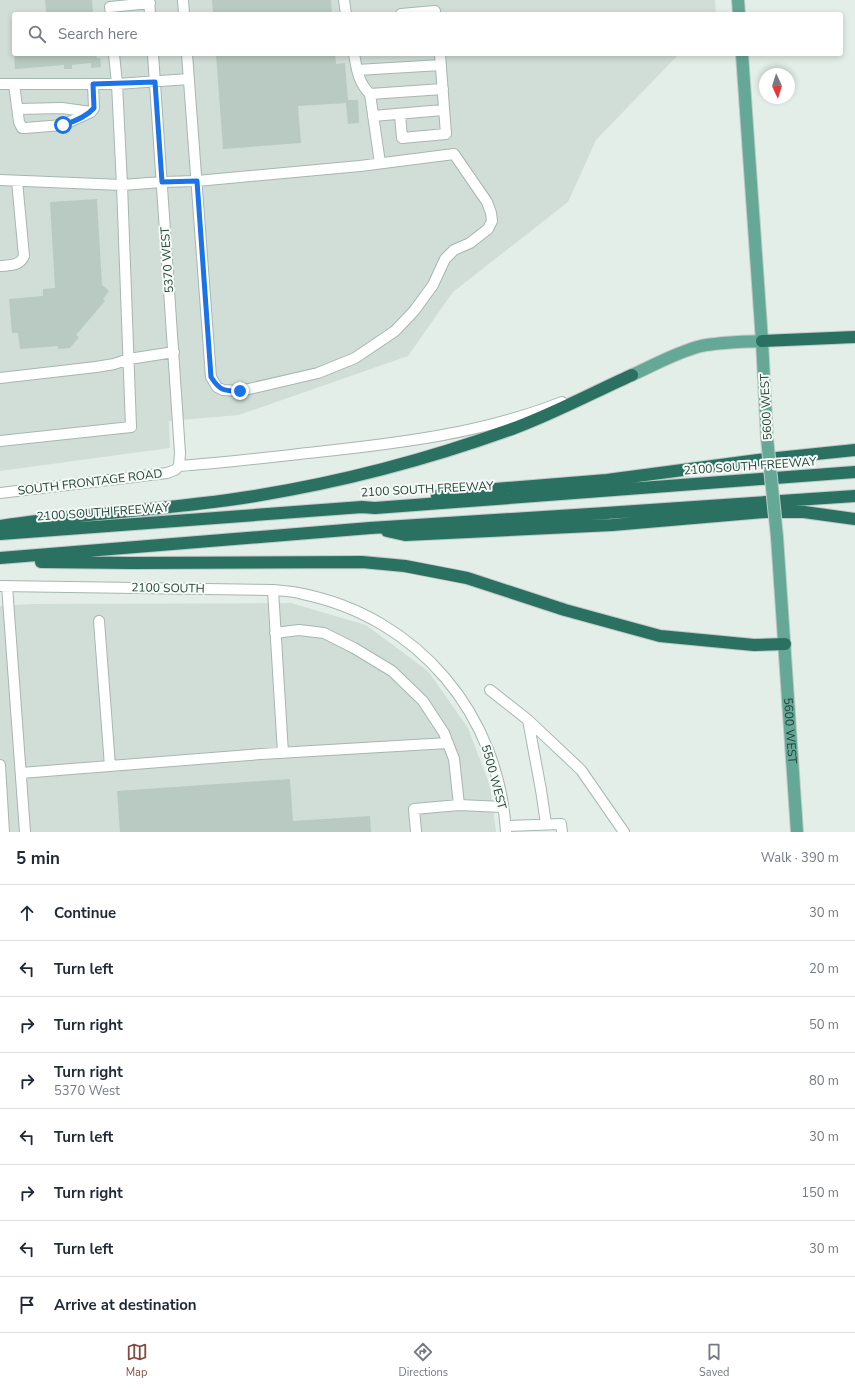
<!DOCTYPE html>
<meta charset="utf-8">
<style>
body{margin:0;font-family:"Nunito Sans",sans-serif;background:#f6f6f7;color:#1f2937}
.compass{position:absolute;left:759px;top:68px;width:36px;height:36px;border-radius:50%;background:#fff;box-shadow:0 2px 6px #0003;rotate:176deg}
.stop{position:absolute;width:12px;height:12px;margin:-9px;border:3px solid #1a73e8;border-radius:50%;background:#fff}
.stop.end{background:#1a73e8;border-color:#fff;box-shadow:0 1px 4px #0008}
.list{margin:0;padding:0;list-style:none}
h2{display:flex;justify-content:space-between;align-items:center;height:52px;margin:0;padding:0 16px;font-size:17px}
h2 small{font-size:13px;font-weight:400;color:#747a83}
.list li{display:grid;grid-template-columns:26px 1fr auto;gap:12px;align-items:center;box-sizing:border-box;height:56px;padding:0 16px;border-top:1px solid #e0e1e3}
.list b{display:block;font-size:15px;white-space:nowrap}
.list p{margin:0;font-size:13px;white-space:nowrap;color:#747a83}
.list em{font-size:13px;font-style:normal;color:#747a83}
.icon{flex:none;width:22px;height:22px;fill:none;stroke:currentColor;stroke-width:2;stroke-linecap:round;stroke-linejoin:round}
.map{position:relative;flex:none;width:855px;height:832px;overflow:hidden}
.search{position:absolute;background:#fff;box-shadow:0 2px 6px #0003;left:12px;right:12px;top:12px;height:44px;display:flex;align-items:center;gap:10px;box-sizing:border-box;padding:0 14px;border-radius:4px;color:#747a83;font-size:15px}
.sheet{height:500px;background:#fff}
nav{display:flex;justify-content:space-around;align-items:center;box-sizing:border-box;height:56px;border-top:1px solid #e0e1e3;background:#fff;font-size:11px;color:#747a83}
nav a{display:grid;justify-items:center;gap:2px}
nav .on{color:#834d43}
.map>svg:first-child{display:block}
</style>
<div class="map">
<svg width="855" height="832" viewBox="0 0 855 832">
<rect width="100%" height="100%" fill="#e3eee9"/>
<!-- built -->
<path fill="#d1ded8" d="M 0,0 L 715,0 L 716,14 L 14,14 L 14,54 L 679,54 L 596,140 L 568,202 L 453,292 L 408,356 L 239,415 L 169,421 L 170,448 L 0,471 Z
M 291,603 L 366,625 L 428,671 L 468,728 L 490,786 L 496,832 L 0,832 L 0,606 L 31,604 Z"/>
<!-- building -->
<path fill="#b8cac2" d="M 45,0 L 92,0 L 93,14 L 46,14 Z
M 212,0 L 331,0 L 332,14 L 213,14 Z
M 14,54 L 96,54 L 97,58 L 100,58 L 101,67 L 91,68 L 91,63 L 72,65 L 72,69 L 64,69 L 64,65 L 15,69 Z
M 216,54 L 335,54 L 336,64 L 345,63 L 348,100 L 358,100 L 359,123 L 348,124 L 346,103 L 298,106 L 301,143 L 223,149 Z
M 97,199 L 102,285 L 109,291 L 103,299 L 105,301 L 76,335 L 79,337 L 70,348 L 58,349 L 58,346 L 20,349 L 18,333 L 12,333 L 9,299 L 43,296 L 43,289 L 55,288 L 50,202 Z
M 290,779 L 293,821 L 370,816 L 371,832 L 120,832 L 117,791 Z"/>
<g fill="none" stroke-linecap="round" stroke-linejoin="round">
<!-- minor casing -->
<g stroke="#a5b7b0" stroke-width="12">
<path id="minor" d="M 149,0 L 150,14
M 183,0 L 184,14
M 344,0 L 346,14
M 111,14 L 110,7 L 150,3
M 401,14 L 435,11
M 153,54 L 180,453 L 179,466
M 354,54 C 357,70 358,82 370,94 L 380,163
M 357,70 L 441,65
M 0,84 L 117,84 L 189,79
M 14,84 L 19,122 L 22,128 L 25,128 L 63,125 L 91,112 L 94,108 L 93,84
M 370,94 L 443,89
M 18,109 L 62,108 L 91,112
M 400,114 L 402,138 L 446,134 L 444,108
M 373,116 L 443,110 L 444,108 L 440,54
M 0,180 L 122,185 L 162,182 L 197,181 L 360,166 L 454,154 L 487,202 L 491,213 L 492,221 L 488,229 L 470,243 L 454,250 L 445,259 L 433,285 L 414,311 L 395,331 L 355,358 L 318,373 L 240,391 L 223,390 L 217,387 L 211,377 L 187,54
M 0,266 C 10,265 20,266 24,256 L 17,181
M 0,378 L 96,367 L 114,364 L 129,359 L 174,352
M 0,441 L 131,427 L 122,185 L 117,84 L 114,54
M 179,466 C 225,463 271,457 317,452 C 401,443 483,433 562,402
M 0,493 L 167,473 L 175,470 L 179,466
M 0,586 L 273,590 C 283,591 293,591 303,594 C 419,618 499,715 506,832
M 7,586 L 25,832
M 273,590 L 283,753
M 99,621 L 110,766
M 275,633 L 299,630 L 324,633 L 354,648 L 392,671 L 423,701 L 444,733 L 454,759 L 459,805 L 503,807
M 490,690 L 528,720 L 581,770 L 624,832
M 528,720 L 541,790 L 546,824
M 0,765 L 4,832
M 21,773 L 261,754 L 448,743
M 506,826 L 561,824 L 562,832
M 416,832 L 414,809 L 459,805"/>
</g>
<!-- major casing -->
<g stroke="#c1cac7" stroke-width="14">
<g id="major">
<path d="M 738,0 L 739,14"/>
<path d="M 742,54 L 762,341 L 767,438"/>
<path d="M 632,375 C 654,365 677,352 701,346 C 721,342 742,342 762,341"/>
<path id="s1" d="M 777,537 L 797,832"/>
</g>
</g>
<!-- highway casing -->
<g stroke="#c1cac7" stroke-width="14">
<path id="highway" d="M 762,341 L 855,337
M 437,496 L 483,490 L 607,480 L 758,460 L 855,450
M 0,526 C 84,513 170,510 255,496 C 342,482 429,459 512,429 C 553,414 592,393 632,375
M 387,531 L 405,535 L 612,525 L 765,512 L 804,512 L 855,519
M 0,534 L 362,507 L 375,508 L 855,472
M 0,558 L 370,528 L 606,513 L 855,496
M 41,562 L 132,563 L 362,562 L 405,566 L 467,578 L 565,610 L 660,636 L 754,645 L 785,644"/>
</g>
<!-- minor -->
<use href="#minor" stroke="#fff" stroke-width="10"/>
<!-- major -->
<use href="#major" stroke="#64a895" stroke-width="12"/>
<!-- highway -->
<use href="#highway" stroke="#2a7161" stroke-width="12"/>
<!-- major-bridge casing -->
<g stroke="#c1cac7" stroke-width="14" stroke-linecap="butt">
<path id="major-bridge" d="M 767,438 L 777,537"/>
</g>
<!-- major-bridge -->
<use href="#major-bridge" stroke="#64a895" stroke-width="12"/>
</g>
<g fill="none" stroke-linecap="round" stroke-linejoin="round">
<!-- route -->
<path stroke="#1a73e8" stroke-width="5" d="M 63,125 C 73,122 87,116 94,108 L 93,84 L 155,82 L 162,182 L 197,181 L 211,377 C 220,391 224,391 240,391"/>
</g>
<g text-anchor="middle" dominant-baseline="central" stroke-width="4" stroke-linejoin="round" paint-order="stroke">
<!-- street labels -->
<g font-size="12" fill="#214238" stroke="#f5faf7">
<text transform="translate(167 260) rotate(-94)">5370 WEST</text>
<text transform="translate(766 407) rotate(-93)">5600 WEST</text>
<text transform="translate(750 466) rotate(-4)">2100 SOUTH FREEWAY</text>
<text transform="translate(90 482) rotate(-7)">SOUTH FRONTAGE ROAD</text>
<text transform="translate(427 489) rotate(-3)">2100 SOUTH FREEWAY</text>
<text transform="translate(103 512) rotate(-4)">2100 SOUTH FREEWAY</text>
<text transform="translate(168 588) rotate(1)">2100 SOUTH</text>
<text stroke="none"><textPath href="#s1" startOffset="194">5600 WEST</textPath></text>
<text transform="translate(494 777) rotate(75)">5500 WEST</text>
</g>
</g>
</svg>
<svg class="compass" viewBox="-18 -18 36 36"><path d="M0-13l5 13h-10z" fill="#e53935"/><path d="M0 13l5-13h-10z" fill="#747a83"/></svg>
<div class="stop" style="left:63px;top:125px"></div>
<div class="stop end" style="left:240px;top:391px"></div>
<div class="search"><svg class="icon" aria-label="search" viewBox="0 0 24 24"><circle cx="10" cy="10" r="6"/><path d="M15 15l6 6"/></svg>Search here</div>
</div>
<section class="sheet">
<h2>5 min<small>Walk · 390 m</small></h2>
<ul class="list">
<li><svg class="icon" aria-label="ahead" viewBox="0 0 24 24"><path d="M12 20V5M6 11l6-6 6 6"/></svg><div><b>Continue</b></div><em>30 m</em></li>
<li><svg class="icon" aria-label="left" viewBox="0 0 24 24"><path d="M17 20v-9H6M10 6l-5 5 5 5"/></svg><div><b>Turn left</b></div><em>20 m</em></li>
<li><svg class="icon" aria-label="right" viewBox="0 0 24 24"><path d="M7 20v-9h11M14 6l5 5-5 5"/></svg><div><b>Turn right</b></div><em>50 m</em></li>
<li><svg class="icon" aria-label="right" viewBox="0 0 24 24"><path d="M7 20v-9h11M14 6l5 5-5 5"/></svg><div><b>Turn right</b><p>5370 West</p></div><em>80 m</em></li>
<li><svg class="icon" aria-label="left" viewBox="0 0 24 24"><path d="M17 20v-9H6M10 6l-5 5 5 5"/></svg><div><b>Turn left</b></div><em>30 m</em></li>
<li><svg class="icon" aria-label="right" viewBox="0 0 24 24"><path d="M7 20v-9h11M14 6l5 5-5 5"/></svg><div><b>Turn right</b></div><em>150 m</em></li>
<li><svg class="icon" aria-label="left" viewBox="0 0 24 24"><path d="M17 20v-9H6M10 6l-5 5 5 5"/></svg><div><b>Turn left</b></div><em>30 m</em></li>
<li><svg class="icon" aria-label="arrive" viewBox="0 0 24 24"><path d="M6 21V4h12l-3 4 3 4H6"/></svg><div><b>Arrive at destination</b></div></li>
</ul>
</section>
<nav>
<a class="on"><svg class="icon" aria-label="map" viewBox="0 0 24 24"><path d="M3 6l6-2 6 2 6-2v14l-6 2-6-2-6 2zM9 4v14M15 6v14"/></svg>Map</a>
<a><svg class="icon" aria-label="directions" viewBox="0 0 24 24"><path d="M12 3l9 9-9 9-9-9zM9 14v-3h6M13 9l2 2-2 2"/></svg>Directions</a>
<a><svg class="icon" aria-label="saved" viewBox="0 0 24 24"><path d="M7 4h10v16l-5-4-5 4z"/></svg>Saved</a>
</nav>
